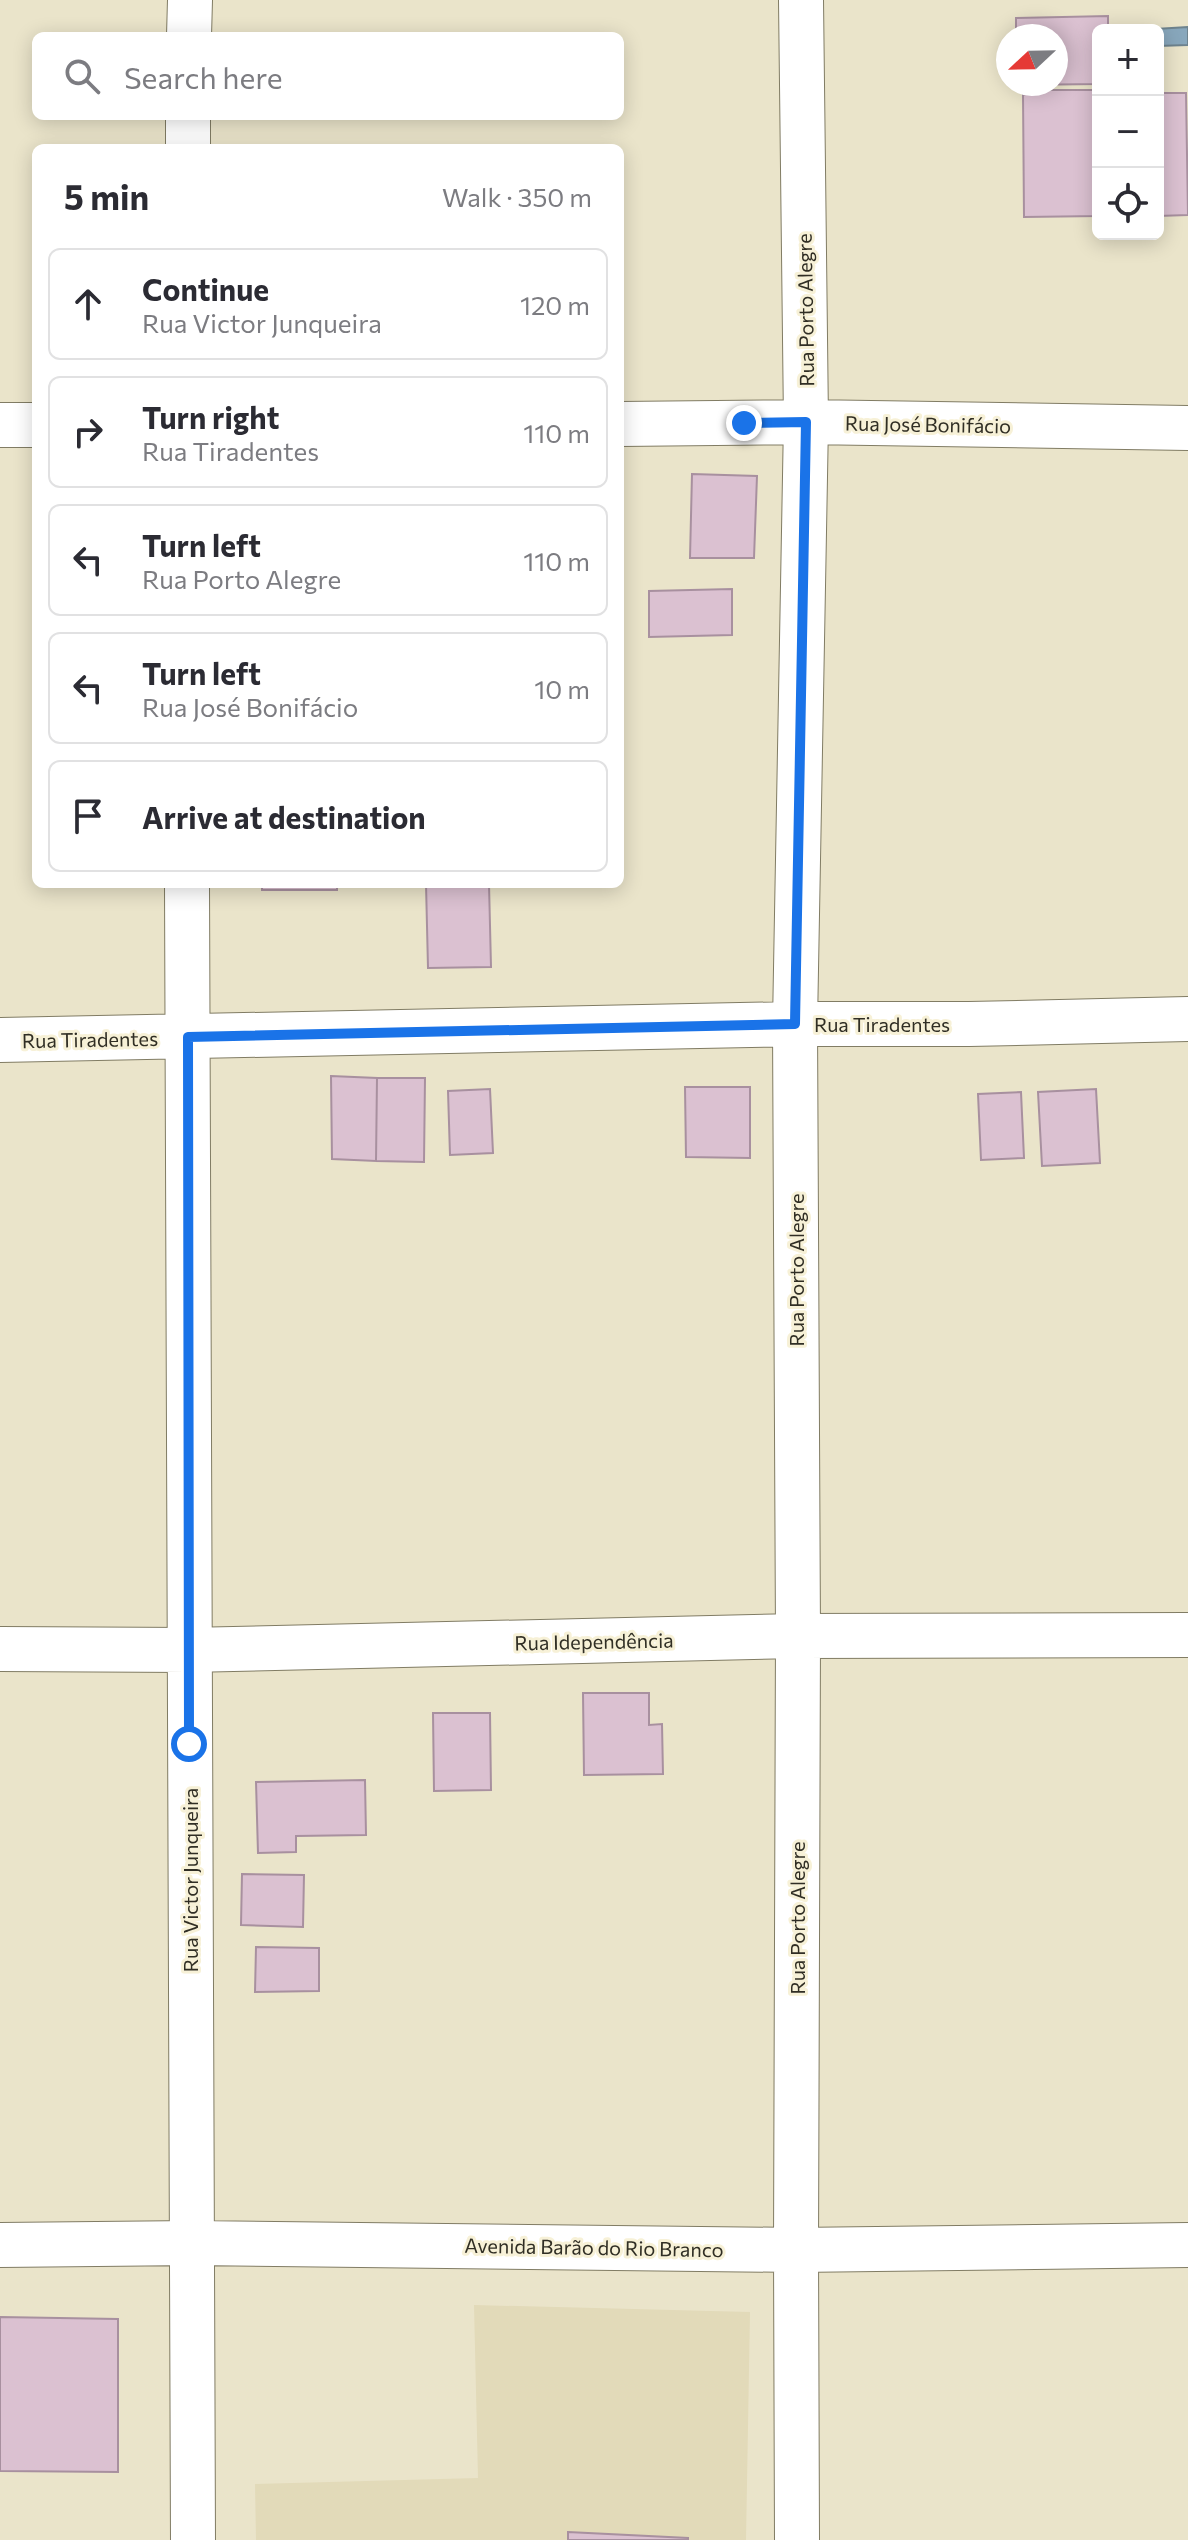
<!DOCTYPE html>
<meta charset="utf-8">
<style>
body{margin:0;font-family:Commissioner,sans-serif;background:#f7f7f7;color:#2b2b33}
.controls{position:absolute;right:24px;top:24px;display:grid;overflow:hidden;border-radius:12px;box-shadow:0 4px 20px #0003}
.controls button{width:72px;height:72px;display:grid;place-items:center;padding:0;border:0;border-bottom:2px solid #e1e1e2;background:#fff;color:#2b2b33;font:40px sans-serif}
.compass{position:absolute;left:996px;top:24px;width:72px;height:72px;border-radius:50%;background:#fff;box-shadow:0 4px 20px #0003;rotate:248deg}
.stop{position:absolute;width:24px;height:24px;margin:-18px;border:6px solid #1a73e8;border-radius:50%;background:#fff}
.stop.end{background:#1a73e8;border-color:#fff;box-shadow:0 2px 8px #0008}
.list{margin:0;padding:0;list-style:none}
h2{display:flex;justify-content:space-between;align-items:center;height:104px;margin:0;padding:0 32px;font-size:34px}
h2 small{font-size:26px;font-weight:400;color:#7c7c81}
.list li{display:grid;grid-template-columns:52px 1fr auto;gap:24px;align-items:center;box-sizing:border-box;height:112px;margin:0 16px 16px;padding:0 16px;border:2px solid #e1e1e2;border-radius:12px}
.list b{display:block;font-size:30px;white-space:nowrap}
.list p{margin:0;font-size:26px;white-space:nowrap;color:#7c7c81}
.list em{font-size:26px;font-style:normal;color:#7c7c81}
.icon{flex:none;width:44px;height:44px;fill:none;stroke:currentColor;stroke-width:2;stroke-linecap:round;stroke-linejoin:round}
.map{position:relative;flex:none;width:1188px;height:2540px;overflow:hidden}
.search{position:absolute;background:#fff;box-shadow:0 4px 20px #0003;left:32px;top:32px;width:592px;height:88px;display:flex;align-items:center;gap:20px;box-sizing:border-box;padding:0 28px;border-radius:12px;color:#7c7c81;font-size:30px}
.panel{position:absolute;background:#fff;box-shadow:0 4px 20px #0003;left:32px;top:144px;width:592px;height:744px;border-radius:12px}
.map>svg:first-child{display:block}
</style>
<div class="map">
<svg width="1188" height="2540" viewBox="0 0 1188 2540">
<rect width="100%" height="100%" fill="#eae4ca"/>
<!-- built -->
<path fill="#e2dab9" d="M 474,2305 L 750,2312 L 746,2540 L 256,2540 L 255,2484 L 478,2478 Z"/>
<!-- water -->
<path fill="#88a7bc" stroke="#6e838e" stroke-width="2" d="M 1188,27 L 1188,45 L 1158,46 L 1158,30 L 1139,30 Z"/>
<!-- building -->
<path fill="#dbc1d1" stroke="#a8909f" stroke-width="2" d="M 1108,16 L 1108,30 L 1098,30 L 1098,84 L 1017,85 L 1056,84 L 1056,36 L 1016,36 L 1016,18 Z
M 1036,90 L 1098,90 L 1098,216 L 1024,217 L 1023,95 Z
M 1158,93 L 1186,93 L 1188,215 L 1158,216 Z
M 692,474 L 757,476 L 754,558 L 690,558 Z
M 732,589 L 732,635 L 649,637 L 649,591 Z
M 262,884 L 337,884 L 337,890 L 262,890 Z
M 426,884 L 489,884 L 491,967 L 428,968 Z
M 331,1076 L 377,1078 L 376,1161 L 332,1159 Z
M 377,1078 L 425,1078 L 424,1162 L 376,1161 Z
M 685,1087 L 750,1087 L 750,1158 L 686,1157 Z
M 490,1089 L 493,1153 L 450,1155 L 448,1091 Z
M 1096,1089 L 1100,1163 L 1042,1166 L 1038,1092 Z
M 1021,1092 L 1024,1158 L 981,1160 L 978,1094 Z
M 583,1693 L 649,1693 L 649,1725 L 662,1724 L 663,1774 L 584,1775 Z
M 433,1713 L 490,1713 L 491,1790 L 434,1791 Z
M 365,1780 L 366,1835 L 296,1836 L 296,1852 L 258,1853 L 256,1782 Z
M 242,1874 L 304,1875 L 303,1927 L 241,1925 Z
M 256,1947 L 319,1948 L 319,1991 L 255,1992 Z
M 0,2317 L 118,2319 L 118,2472 L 0,2471 Z
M 568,2532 L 688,2538 L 688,2540 L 568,2540 Z"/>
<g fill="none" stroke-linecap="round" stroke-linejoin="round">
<!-- minor casing -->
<g stroke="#817c64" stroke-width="46">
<path id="minor" d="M 189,36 L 190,0
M 188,148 L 188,116
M 620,424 L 806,422 L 1188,428
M 0,425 L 36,425
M 187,884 L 193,2540
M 0,1040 L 795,1024 L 969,1024 L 1188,1019
M 0,1649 L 188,1650 L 798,1636 L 1188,1635
M 0,2245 L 193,2243 L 796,2250 L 1188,2245
M 797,2540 L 796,2250 L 798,1636 L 795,1024 L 806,422 L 801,0"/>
</g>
<!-- minor -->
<use href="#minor" stroke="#fff" stroke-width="44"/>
</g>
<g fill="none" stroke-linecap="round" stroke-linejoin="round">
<!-- route -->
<path stroke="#1a73e8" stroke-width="10" d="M 189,1744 L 188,1037 L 795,1024 L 806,422 L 744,423"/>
</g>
<g text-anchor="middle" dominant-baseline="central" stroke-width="6" stroke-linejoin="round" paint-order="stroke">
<!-- street labels -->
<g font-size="20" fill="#302e24" stroke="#f7f1d7">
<text transform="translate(805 310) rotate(-91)">Rua Porto Alegre</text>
<text transform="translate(928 424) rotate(1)">Rua José Bonifácio</text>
<text x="882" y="1024">Rua Tiradentes</text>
<text transform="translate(90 1039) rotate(-1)">Rua Tiradentes</text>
<text transform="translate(796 1270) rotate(-90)">Rua Porto Alegre</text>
<text transform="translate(594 1641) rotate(-1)">Rua Idependência</text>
<text transform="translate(190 1880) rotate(-90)">Rua Victor Junqueira</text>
<text transform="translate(797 1918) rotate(-90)">Rua Porto Alegre</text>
<text transform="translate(594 2247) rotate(1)">Avenida Barão do Rio Branco</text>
</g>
</g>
</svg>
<div class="controls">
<button>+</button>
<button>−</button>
<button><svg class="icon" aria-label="locate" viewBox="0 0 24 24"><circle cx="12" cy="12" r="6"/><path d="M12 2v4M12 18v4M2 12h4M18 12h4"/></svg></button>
</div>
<svg class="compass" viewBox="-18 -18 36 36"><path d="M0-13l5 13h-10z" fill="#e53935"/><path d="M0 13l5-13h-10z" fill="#7c7c81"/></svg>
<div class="stop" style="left:189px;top:1744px"></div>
<div class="stop end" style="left:744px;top:423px"></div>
<div class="search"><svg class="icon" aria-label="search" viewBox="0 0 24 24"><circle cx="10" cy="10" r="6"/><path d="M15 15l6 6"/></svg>Search here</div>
<section class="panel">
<h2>5 min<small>Walk · 350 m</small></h2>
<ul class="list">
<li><svg class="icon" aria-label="ahead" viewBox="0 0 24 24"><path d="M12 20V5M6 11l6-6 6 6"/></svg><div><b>Continue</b><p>Rua Victor Junqueira</p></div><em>120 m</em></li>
<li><svg class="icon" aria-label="right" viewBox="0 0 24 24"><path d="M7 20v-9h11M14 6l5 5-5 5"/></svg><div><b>Turn right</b><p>Rua Tiradentes</p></div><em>110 m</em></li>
<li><svg class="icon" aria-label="left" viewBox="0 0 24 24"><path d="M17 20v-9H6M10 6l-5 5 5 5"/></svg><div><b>Turn left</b><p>Rua Porto Alegre</p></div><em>110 m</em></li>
<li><svg class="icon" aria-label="left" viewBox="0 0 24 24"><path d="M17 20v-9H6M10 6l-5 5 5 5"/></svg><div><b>Turn left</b><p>Rua José Bonifácio</p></div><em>10 m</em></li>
<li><svg class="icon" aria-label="arrive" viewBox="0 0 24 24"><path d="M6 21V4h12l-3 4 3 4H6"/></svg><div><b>Arrive at destination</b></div></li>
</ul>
</section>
</div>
